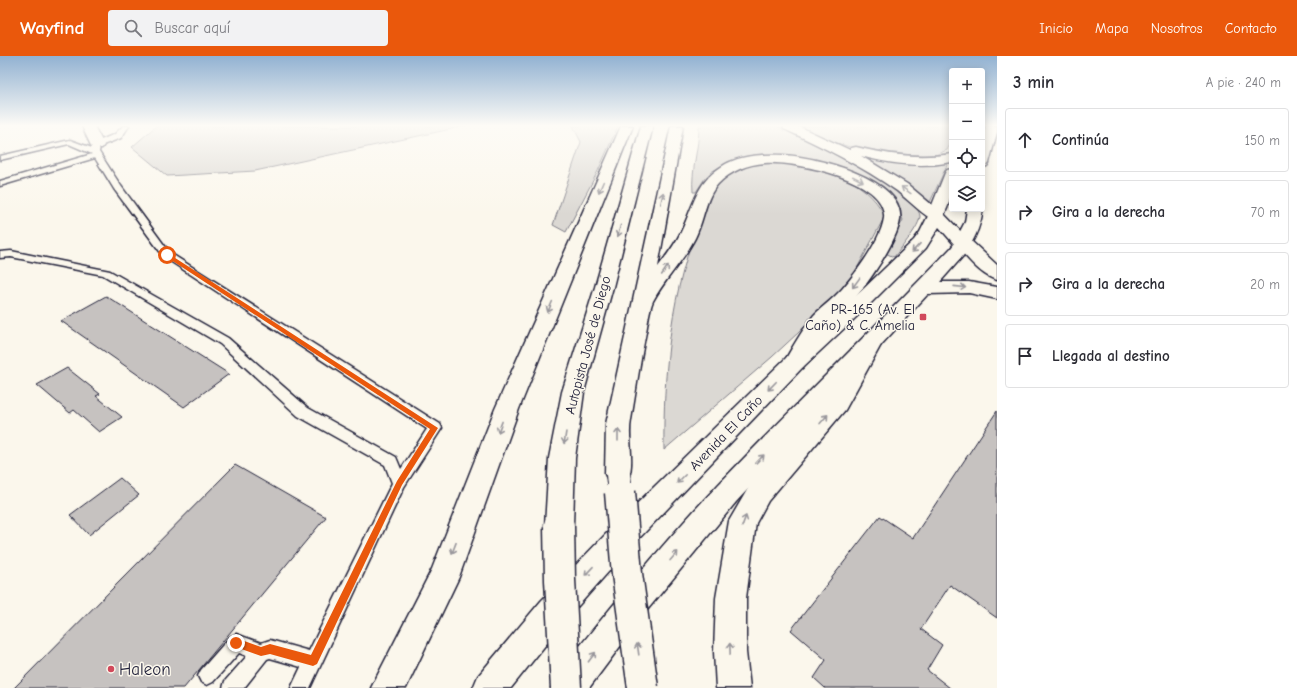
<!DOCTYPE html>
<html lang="es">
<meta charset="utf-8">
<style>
body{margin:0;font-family:"Comic Neue",sans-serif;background:#f2f2f3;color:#2b2b33}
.controls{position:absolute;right:12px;top:12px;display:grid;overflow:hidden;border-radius:4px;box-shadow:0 2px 10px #0003}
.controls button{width:36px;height:36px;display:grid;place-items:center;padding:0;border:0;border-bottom:1px solid #e1e1e2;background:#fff;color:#2b2b33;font:20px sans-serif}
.stop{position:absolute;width:12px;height:12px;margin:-9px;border:3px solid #ea580c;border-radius:50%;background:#fff}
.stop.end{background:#ea580c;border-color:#fff;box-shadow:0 1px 4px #0008}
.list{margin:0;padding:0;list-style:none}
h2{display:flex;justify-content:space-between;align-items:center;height:52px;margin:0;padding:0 16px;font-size:17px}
h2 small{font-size:13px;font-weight:400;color:#7c7c81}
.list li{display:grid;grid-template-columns:26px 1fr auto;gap:12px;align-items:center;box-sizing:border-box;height:64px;margin:0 8px 8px;padding:0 8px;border:1px solid #e1e1e2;border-radius:4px}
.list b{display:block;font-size:15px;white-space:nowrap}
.list em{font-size:13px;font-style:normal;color:#7c7c81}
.icon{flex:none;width:22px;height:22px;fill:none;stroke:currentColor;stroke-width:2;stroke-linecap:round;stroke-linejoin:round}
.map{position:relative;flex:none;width:997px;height:632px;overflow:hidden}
header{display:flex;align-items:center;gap:24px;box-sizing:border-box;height:56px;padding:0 20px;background:#ea580c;color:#fff}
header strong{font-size:19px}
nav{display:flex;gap:22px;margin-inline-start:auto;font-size:14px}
.search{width:280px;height:36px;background:#f2f2f3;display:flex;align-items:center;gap:10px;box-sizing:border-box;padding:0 14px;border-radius:4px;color:#7c7c81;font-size:15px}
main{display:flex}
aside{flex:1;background:#fff}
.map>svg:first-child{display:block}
</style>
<header>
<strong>Wayfind</strong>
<div class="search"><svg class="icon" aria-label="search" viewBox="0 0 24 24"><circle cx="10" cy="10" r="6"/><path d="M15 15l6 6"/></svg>Buscar aquí</div>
<nav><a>Inicio</a><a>Mapa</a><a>Nosotros</a><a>Contacto</a></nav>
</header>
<main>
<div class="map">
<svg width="997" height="632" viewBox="0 0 997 632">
<rect width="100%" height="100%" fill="#fbf7ec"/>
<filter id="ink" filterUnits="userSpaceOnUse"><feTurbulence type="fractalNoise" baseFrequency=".025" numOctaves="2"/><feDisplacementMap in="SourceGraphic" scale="8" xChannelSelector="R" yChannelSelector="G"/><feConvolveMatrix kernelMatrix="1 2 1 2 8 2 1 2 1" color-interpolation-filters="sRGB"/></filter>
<g filter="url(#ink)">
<!-- green -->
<path fill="#dbd8d3" stroke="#7e7d87" d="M 156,70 L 465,70 L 255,115 L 167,120 L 132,91 Z
M 573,70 L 618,70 L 598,115 L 566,176 L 553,169 L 581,86 Z
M 699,70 C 717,70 735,70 754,70 C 760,70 769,68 775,70 C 799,77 918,136 920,160 C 920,170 901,192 894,201 L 885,197 L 903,164 L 894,144 L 817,106 L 732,106 L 719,111 L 711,116 L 705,122 L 696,136 L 693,136 C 691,114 699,92 699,70 Z
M 797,70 L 952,70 L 952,84 L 947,94 L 933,100 L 920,102 L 859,94 L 828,84 Z
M 871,103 L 914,109 L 948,107 L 930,146 L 876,108 L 870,104 Z
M 774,107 C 816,108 865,120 885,160 L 855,216 L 838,240 L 772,301 L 664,394 C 663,315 671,232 702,159 C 707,146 712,131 723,122 C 737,110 756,108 774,107 Z"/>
<!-- building -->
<path fill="#c6c2c0" stroke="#22223b" d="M 106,240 L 229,318 L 184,351 L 61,265 Z
M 67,312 L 100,338 L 96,340 L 122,361 L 99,376 L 74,354 L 70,357 L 37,329 Z
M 997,355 L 997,562 L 950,529 L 921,573 L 942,589 L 927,614 L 950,632 L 825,632 L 814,622 L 826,604 L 791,574 L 880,460 L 913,482 Z
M 235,409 L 326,461 L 184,632 L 14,632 Z
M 120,422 L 139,439 L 89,479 L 70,459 Z"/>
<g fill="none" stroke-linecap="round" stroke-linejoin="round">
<!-- service casing -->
<g stroke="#22223b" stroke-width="3">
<path id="service" d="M 123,70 L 129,70 L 121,82 L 100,90 L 99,96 L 121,130 L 170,197 L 440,368 L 442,372 L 404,431 L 310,632 L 291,632 L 301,611 L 270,602 L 267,603 L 244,632 L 223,632 L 225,625 L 247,600 L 239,597 L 213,626 L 207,629 L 201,626 L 198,620 L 201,614 L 230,581 L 236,578 L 261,587 L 270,584 L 309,595 L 392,427 L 385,409 L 298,360 L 220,288 L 103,219 L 11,201 L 0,202 L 0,196 L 11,195 L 110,215 L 228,282 L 308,352 L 396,401 L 401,413 L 427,373 L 164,201 L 114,133 L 95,102 L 0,130 L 0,125 L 92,98 L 69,88 L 0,104 L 0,100 L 70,84 L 92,92 L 94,87 L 115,78 Z"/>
</g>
<!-- minor casing -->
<g stroke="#22223b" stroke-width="3">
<path id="minor" d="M 82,70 L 94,70 L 104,89 L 102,92 L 92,92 Z
M 963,182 L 969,183 L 997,209 L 997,224 C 981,220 968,202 957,191 L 954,187 L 957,183 Z"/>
</g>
<!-- primary casing -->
<g stroke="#22223b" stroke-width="3">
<path id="primary" d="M 986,70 L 997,70 L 997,76 L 989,107 L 987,110 L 982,111 L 982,82 Z
M 952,113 C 952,130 952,147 942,162 L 936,164 L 930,162 L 928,159 L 945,117 L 947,114 Z
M 982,152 L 983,153 C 981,166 977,179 969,191 L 963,192 L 957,191 L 954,187 L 965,166 L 967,153 L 982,153 Z"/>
</g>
<!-- trunk casing -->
<g stroke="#22223b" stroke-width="3">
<path id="trunk" d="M 936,154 L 942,156 L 972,187 L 963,200 L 940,226 L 969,226 L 997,231 L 997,243 L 969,237 L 928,238 L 736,446 L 648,553 L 589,632 L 551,632 L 556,620 C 608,555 660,490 718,429 C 795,349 874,272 951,192 L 954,188 L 939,171 L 926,192 L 868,250 L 803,311 L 626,496 L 563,567 L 511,632 L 473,632 L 478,620 L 541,545 L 606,478 L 787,301 L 854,242 L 914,184 L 920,176 L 930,156 Z"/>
</g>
<!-- motorway casing -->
<g stroke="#22223b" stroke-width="3">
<path id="motorway" d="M 621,70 L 633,70 L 519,353 L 459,521 L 406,632 L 371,632 L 432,513 L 495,353 Z
M 641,70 L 653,70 L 613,231 L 584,336 L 575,402 L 573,470 L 569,479 L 559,483 L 549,479 L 545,470 L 549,402 L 562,336 L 595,231 Z
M 671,70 L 683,70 L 658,211 C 666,200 675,189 681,176 C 694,150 695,128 721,111 C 738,99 763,98 783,99 C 813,100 906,123 900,164 C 897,185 869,226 855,242 C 846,252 836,259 828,270 C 818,283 811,298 803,311 L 795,314 L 787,311 L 784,306 C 793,290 803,273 814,259 C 823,250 833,243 842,233 C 856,217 881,184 884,162 C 888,123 793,105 765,107 C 748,108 730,115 718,128 C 705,142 704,165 695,182 C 684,204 664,224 653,245 C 649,254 648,266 646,276 C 640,305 636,335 631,364 C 627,384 636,407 627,426 L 618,429 L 609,426 L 605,418 L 606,368 Z
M 783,70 L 798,70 L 850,94 L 851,92 L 856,91 C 888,99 919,103 952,98 L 952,106 C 921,112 891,108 861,100 L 907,128 L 944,159 L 942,162 C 938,163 934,164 930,162 C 920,156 907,143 897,135 C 862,110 823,91 784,73 Z
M 872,280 L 879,282 L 882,287 L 845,354 L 768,445 L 756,467 L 746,542 L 746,596 L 750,632 L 716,632 L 714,596 L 716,542 L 729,465 L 750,429 L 829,342 L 865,282 Z"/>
</g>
<!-- service -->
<use href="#service" fill="#fbf7ec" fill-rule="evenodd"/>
<!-- minor -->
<use href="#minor" fill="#fbf7ec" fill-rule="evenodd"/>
<!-- primary -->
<use href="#primary" fill="#fbf7ec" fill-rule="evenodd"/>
<!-- trunk -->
<use href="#trunk" fill="#fbf7ec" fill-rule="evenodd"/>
<!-- motorway -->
<use href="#motorway" fill="#fbf7ec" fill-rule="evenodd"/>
<!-- motorway-bridge-far1 casing -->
<g stroke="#22223b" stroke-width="26" stroke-linecap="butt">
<path id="motorway-bridge-far1" d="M 618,418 L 620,437"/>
</g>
<!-- motorway-bridge casing -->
<g stroke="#22223b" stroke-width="33" stroke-linecap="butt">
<path id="motorway-bridge" d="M 620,436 L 627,518 L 643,632
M 559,470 L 560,524 L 566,632"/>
</g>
<!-- motorway-bridge-far1 -->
<use href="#motorway-bridge-far1" stroke="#fbf7ec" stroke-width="24"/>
<!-- motorway-bridge -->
<use href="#motorway-bridge" stroke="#fbf7ec" stroke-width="30"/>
</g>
<!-- one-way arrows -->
<defs><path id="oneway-shaft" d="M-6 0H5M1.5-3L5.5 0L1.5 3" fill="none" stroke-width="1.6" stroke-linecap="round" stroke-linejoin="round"/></defs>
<g stroke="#99979c">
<use href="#oneway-shaft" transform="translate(858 123) rotate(27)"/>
<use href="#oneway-shaft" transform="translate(601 131) rotate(113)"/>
<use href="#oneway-shaft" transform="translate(906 134) rotate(-144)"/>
<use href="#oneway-shaft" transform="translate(662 142) rotate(-78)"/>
<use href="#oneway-shaft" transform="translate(619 175) rotate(105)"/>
<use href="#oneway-shaft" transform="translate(916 192) rotate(133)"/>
<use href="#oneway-shaft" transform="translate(665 214) rotate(-56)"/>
<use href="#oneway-shaft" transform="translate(856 227) rotate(126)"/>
<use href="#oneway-shaft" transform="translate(960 231) rotate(6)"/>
<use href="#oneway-shaft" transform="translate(550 251) rotate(113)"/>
<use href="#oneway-shaft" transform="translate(772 330) rotate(134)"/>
<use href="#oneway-shaft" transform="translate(824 363) rotate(-49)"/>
<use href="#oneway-shaft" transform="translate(500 371) rotate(111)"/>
<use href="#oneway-shaft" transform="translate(618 379) rotate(-90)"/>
<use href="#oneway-shaft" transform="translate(565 382) rotate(99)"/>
<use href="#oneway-shaft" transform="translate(760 403) rotate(-46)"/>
<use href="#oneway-shaft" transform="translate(681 423) rotate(135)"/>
<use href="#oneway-shaft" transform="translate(744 465) rotate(-70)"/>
<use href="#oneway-shaft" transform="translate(454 492) rotate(111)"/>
<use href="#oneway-shaft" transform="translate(674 500) rotate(-49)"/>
<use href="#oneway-shaft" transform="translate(589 515) rotate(133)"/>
<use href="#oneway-shaft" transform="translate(638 593) rotate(-98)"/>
<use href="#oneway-shaft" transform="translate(730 593) rotate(-92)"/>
<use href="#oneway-shaft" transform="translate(592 601) rotate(-53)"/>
</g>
</g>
<!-- sky -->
<linearGradient id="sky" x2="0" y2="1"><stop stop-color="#92b2d2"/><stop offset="0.44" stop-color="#fdfbf6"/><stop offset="1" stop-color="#fdfbf6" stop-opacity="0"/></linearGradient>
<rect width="997" height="158" fill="url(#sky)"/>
<!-- route -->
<path fill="#ea580c" d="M 165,198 L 169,198 L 438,372 L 402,429 L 317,608 L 313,610 L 270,598 L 261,600 L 233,590 L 231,587 L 233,584 L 236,582 L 261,591 L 270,588 L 311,599 L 397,425 L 430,373 L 165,200 Z"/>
<!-- markers -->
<g fill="#d1495b" stroke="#fbf7ec" stroke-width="1.5">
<rect x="919" y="257" width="8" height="8" rx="2"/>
<circle cx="111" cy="613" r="4"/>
</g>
<g text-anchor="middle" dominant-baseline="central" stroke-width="3" stroke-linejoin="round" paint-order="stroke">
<!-- poi labels -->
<g font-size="14" fill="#22223b" stroke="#fbf7ec" text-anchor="end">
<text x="915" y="253">PR-165 (Av. El<tspan x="915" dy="16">Caño) &amp; C. Amelia</tspan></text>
</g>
<!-- street labels -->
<g font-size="14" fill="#22223b" stroke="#fbf7ec">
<text transform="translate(588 289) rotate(-75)">Autopista José de Diego</text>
<text transform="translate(726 377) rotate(-46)">Avenida El Caño</text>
</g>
<!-- near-poi labels -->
<g font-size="17" fill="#22223b" stroke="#fbf7ec" text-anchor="start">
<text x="119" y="613">Haleon</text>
</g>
</g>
</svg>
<div class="controls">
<button>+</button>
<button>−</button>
<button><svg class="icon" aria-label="locate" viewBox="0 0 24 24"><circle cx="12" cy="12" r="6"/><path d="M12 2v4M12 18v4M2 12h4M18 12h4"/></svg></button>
<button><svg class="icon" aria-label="layers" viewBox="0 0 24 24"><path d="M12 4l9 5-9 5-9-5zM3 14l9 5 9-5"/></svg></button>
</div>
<div class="stop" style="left:167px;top:199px"></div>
<div class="stop end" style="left:236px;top:587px"></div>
</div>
<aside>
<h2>3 min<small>A pie · 240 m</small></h2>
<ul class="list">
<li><svg class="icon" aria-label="ahead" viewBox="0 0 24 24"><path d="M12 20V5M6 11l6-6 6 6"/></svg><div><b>Continúa</b></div><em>150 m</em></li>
<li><svg class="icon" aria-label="right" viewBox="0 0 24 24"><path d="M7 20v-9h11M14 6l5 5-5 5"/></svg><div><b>Gira a la derecha</b></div><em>70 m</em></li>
<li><svg class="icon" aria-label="right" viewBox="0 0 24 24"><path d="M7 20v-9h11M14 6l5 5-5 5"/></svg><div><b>Gira a la derecha</b></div><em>20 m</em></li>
<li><svg class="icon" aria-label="arrive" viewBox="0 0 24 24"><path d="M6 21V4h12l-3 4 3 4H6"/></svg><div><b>Llegada al destino</b></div></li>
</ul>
</aside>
</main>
